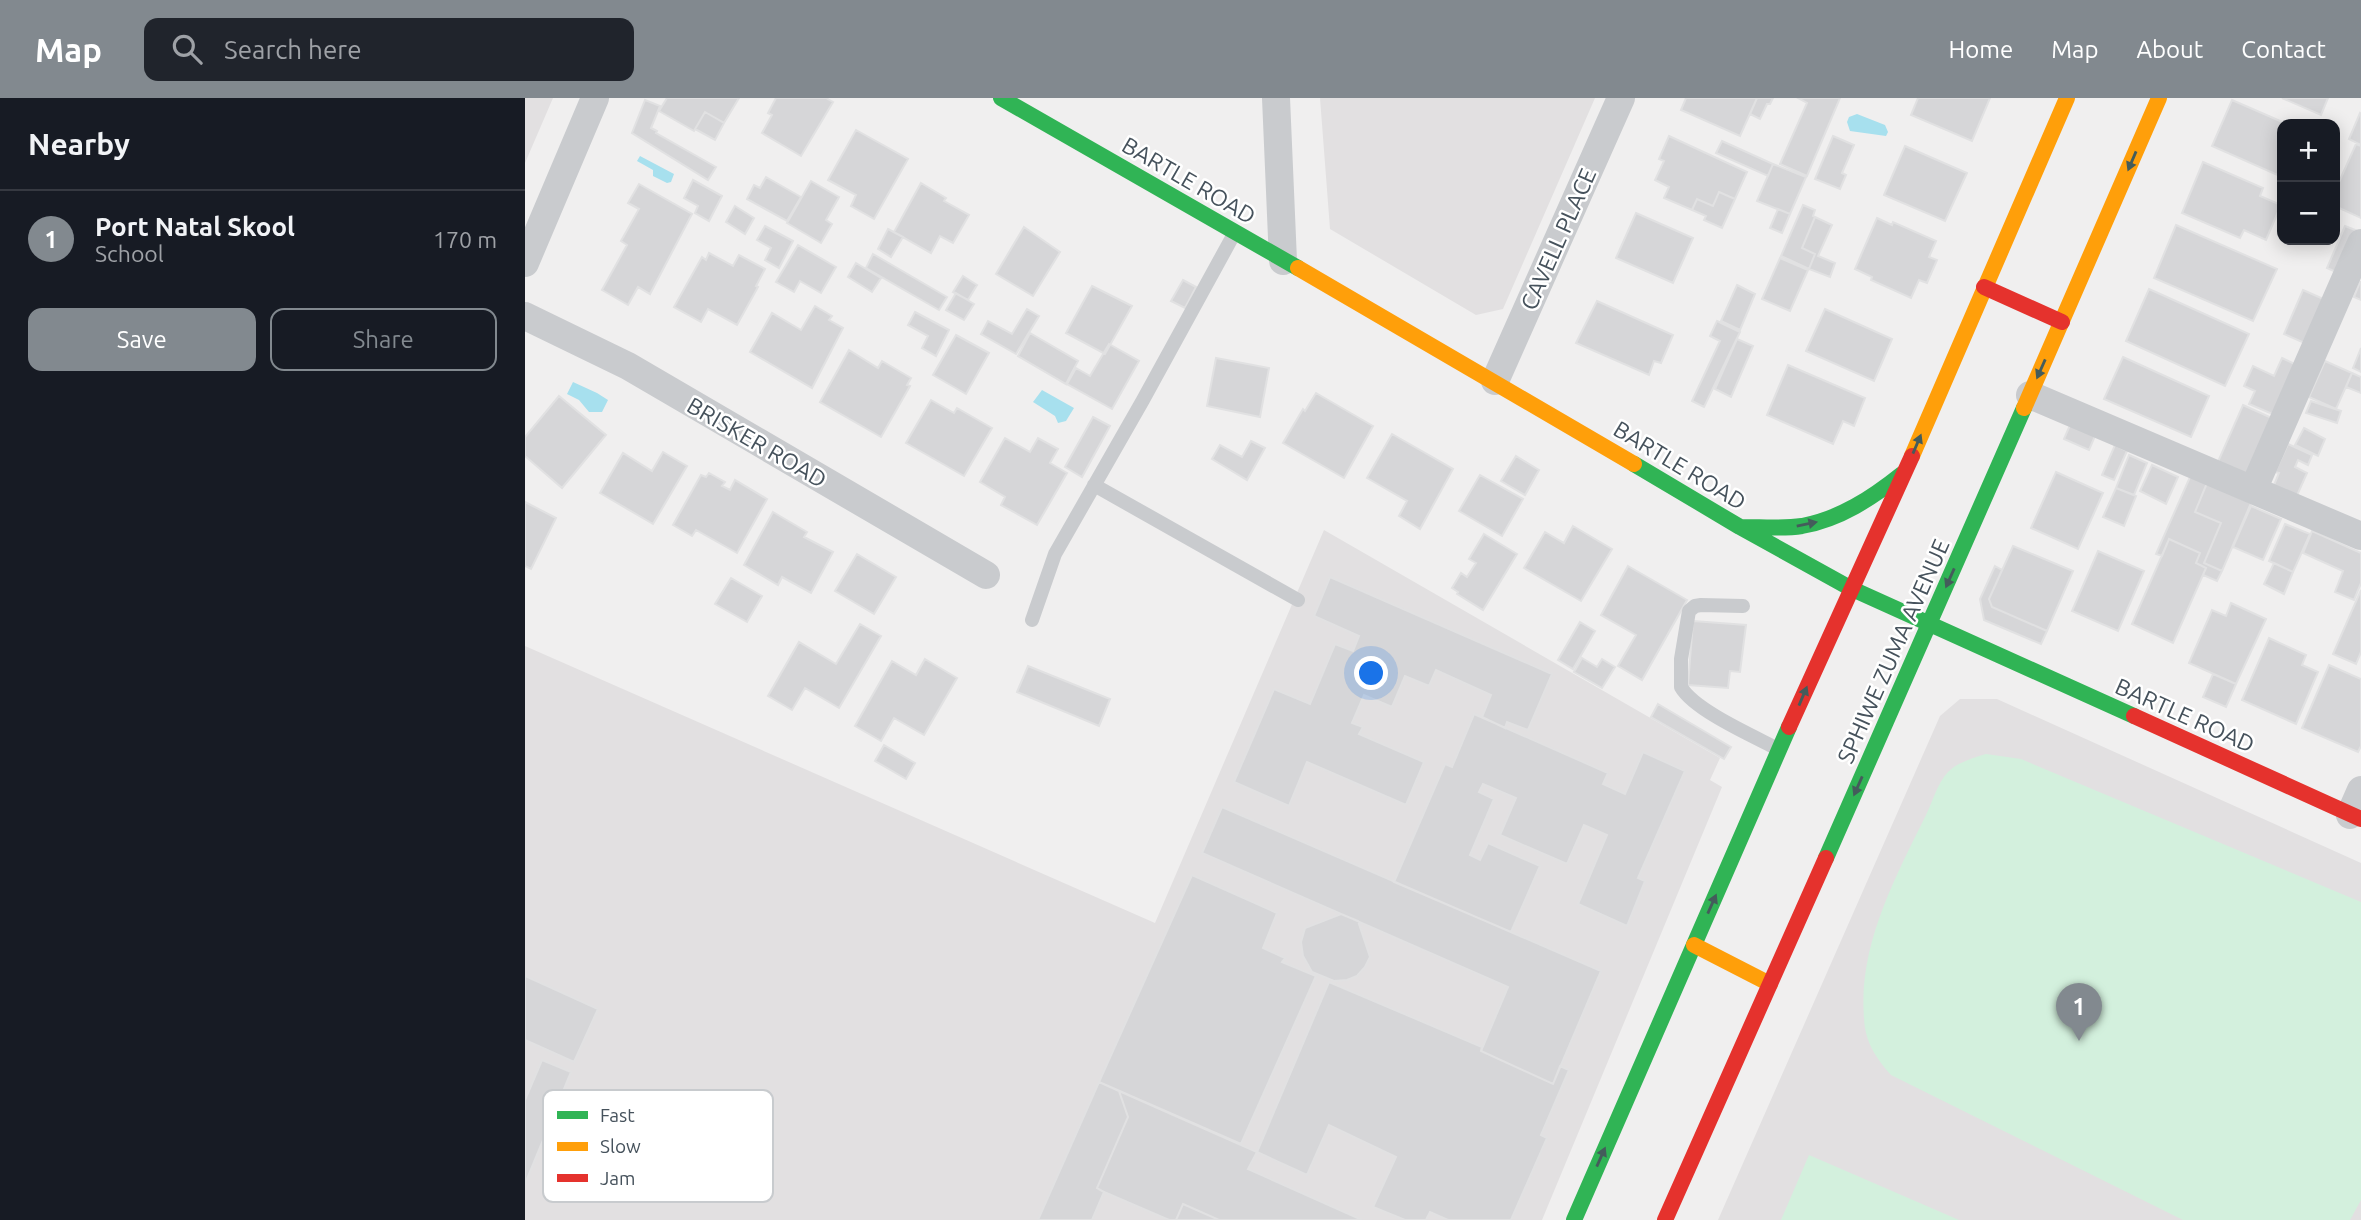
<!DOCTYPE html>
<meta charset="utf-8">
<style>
body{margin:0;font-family:Ubuntu,sans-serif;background:#20242c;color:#f1f3f6}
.controls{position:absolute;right:21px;top:21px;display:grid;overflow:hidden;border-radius:14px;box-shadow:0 4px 18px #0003}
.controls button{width:63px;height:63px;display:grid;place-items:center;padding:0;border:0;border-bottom:2px solid #363941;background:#171b24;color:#f1f3f6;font:35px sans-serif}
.you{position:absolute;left:847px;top:576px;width:24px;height:24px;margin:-18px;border:5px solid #fff;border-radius:50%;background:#1a73e8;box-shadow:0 0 0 10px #1a73e833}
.badge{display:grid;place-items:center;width:46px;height:46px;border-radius:50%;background:#82898f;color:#fff;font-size:23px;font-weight:700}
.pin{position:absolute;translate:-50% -58px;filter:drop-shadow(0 2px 4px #0008)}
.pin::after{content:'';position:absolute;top:37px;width:24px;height:21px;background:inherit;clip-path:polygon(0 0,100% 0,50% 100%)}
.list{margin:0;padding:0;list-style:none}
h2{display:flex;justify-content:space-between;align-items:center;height:91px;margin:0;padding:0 28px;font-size:30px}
h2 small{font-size:23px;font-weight:400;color:#9ea1a6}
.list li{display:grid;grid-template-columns:46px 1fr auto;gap:21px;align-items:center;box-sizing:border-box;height:98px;padding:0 28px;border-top:2px solid #363941}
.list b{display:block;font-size:26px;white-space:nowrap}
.list p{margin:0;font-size:23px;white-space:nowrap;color:#9ea1a6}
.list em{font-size:23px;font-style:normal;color:#9ea1a6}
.actions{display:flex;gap:14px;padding:21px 28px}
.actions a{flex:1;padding:16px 0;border:2px solid #82898f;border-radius:14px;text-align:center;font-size:24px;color:#82898f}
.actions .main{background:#82898f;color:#fff}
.icon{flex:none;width:38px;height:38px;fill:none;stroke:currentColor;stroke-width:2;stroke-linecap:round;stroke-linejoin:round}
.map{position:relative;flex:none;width:1836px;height:1122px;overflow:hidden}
header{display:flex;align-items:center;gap:42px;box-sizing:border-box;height:98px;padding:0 35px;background:#82898f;color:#fff}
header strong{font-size:33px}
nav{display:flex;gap:38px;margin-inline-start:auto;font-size:24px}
.search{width:490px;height:63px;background:#20242c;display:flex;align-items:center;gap:18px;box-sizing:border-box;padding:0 24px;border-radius:14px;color:#9ea1a6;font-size:26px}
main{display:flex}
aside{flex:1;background:#171b24}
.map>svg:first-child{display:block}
</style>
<header>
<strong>Map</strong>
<div class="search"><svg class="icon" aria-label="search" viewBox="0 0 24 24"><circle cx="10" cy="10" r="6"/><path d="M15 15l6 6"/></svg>Search here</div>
<nav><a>Home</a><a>Map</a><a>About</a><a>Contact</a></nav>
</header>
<main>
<aside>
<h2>Nearby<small></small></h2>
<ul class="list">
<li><span class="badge">1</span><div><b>Port Natal Skool</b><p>School</p></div><em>170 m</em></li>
</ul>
<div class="actions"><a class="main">Save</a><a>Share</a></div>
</aside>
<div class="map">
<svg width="1836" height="1122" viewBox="0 0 1836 1122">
<rect width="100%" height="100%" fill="#f0efef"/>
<!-- education -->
<path fill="#e2e0e1" d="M 0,0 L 28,0 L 0,65 Z
M 795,0 L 1070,0 L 978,211 L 951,217 L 805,131 Z
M 799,432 L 1195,660 L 1185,682 L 1197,689 L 1017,1122 L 0,1122 L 0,548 L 630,825 Z
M 1435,601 L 1472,601 L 1836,765 L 1836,1122 L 1193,1122 L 1415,618 Z"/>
<!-- green -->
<path fill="#d3f0dd" d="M 1461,656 L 1496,661 L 1836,804 L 1836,1102 L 1825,1122 L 1658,1122 L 1366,977 C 1351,960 1340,944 1339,920 C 1333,848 1370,780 1401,717 C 1407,705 1413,684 1423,674 C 1433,664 1448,660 1461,656 Z
M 1284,1057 L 1434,1122 L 1256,1122 Z"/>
<!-- water -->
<path fill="#a7e0ee" d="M 1332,16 L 1360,27 L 1363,34 L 1361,38 L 1325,33 L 1322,24 L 1324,19 Z
M 115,58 L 149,76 L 146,84 L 142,85 L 128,78 L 128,72 L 112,63 Z
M 48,284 L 72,295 L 83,302 L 77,314 L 64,314 L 54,302 L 42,296 Z
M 517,292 L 549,310 L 541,323 L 533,325 L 530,318 L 508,304 Z"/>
<!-- building -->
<path fill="#d6d6d8" stroke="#e1e1e2" stroke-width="2" d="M 142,0 L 214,0 L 199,25 L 180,14 L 169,33 L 134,13 Z
M 251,0 L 301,0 L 308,4 L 276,58 L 237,35 L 247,17 L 243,15 Z
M 1161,0 L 1232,0 L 1215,38 L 1156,12 Z
M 1232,0 L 1248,0 L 1245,6 L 1242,6 L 1235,21 L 1225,16 Z
M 1273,0 L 1315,0 L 1282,78 L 1255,66 L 1282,5 Z
M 1393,0 L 1465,0 L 1447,43 L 1386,17 Z
M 1757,0 L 1803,0 L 1796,17 Z
M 120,2 L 135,8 L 126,30 L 132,33 L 131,35 L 191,69 L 183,82 L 107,35 Z
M 1707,2 L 1762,26 L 1757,26 L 1757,79 L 1687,48 Z
M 180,14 L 199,25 L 190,42 L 170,31 Z
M 1835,15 L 1836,16 L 1836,47 L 1824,41 Z
M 331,32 L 383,61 L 349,121 L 326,108 L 331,97 L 303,82 Z
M 1144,38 L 1222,74 L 1210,101 L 1194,94 L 1188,108 L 1172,101 L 1167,112 L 1139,100 L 1144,89 L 1130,82 L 1139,63 L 1134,61 Z
M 1308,38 L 1329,47 L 1317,75 L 1321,77 L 1315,91 L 1290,81 Z
M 1197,43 L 1248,66 L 1243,78 L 1191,55 Z
M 1831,46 L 1836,48 L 1836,120 L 1810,108 L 1810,93 Z
M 1380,48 L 1442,75 L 1420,123 L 1359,97 Z
M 1678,64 L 1738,90 L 1735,98 L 1756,107 L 1741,142 L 1719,132 L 1715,140 L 1657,115 Z
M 1248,66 L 1281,79 L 1265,116 L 1232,103 Z
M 241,79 L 276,99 L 262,123 L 222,101 L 229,87 L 235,90 Z
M 168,82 L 197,98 L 184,123 L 170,115 L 173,108 L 159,100 Z
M 286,83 L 314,99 L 301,122 L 307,126 L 296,145 L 262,125 Z
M 396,85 L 421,100 L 419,103 L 444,117 L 428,145 L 415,138 L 406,155 L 369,134 Z
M 114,86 L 167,116 L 125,196 L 113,189 L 103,207 L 77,192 L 102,147 L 96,143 L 114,111 L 103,105 Z
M 1194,94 L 1210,101 L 1197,130 L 1179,122 L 1181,118 L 1167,112 L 1172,101 L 1188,108 Z
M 1278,107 L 1290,112 L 1288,118 L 1290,119 L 1277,150 L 1290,156 L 1284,171 L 1256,158 Z
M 210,108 L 229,120 L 220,136 L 201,124 Z
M 1253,111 L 1265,116 L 1257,135 L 1245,130 Z
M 1111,115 L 1168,140 L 1148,185 L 1091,160 Z
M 1290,119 L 1307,127 L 1293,158 L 1310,165 L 1305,179 L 1284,171 L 1290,156 L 1277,150 Z
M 1352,120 L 1367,127 L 1368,124 L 1411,143 L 1404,159 L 1412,162 L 1402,185 L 1394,182 L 1386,200 L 1346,182 L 1347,179 L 1330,171 Z
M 1651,127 L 1752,171 L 1728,223 L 1629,180 Z
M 240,128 L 268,143 L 254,170 L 240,162 L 246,150 L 232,142 Z
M 1820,128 L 1833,133 L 1815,176 L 1802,170 Z
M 499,129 L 535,154 L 508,198 L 471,176 Z
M 363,131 L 378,139 L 366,159 L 353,151 Z
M 273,147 L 311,169 L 296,195 L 275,183 L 269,194 L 251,184 Z
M 184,155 L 208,168 L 214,157 L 240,171 L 231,188 L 233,189 L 212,227 L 183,211 L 176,224 L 149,209 L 177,159 L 181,162 Z
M 348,156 L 422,199 L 414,212 L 341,170 Z
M 1255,160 L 1283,172 L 1265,213 L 1237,201 Z
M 331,165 L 356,180 L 347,194 L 323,179 Z
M 438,178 L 452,187 L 443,202 L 428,194 Z
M 658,182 L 671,189 L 660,210 L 646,203 Z
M 1835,184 L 1836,184 L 1836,202 L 1829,199 Z
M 1212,187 L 1230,196 L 1215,232 L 1196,223 Z
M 567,188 L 607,208 L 580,256 L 541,235 Z
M 1624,191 L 1724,236 L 1700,288 L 1601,243 Z
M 1778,192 L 1803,203 L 1784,247 L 1759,236 Z
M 431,195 L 449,206 L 439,222 L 421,212 Z
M 1072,203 L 1148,237 L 1136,265 L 1129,263 L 1124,277 L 1051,245 Z
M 290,208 L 307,218 L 304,222 L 318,230 L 287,290 L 225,254 L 247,215 L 276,232 Z
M 502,211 L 514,218 L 491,256 L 456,236 L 463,223 L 487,236 Z
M 1300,211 L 1367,241 L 1349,283 L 1281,253 Z
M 390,214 L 424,232 L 411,258 L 397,250 L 403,238 L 383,227 Z
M 1192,223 L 1215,234 L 1179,309 L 1167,303 L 1195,243 L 1185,238 Z
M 505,235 L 553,263 L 541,286 L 493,258 Z
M 431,237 L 464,255 L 441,296 L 408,277 Z
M 1212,241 L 1228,248 L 1206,299 L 1190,291 Z
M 584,246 L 614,263 L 587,311 L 542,286 L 551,270 L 565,278 Z
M 1836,250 L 1836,274 L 1828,270 Z
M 324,252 L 353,270 L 357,263 L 386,280 L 382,287 L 385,288 L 356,339 L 295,304 Z
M 1598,259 L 1684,298 L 1666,339 L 1579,301 Z
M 691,260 L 744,270 L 735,319 L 682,308 Z
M 1757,260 L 1774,268 L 1752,318 L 1724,306 L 1730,293 L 1719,288 L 1728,268 L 1749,278 Z
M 1800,263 L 1827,275 L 1811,311 L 1784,299 Z
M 1263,267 L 1340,300 L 1329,328 L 1318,323 L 1308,346 L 1242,317 Z
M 1827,275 L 1836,279 L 1836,295 L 1821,289 Z
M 791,295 L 848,328 L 819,380 L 758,345 L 778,311 L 780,313 Z
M 34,298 L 81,337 L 37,390 L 0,358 L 0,339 Z
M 406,302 L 429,315 L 432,310 L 467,330 L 439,378 L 381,345 Z
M 1786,303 L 1816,313 L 1812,325 L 1781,315 Z
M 1718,307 L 1749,321 L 1724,380 L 1692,366 Z
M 568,319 L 585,328 L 557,379 L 540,369 Z
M 1545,327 L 1570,338 L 1564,352 L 1539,341 Z
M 1779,330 L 1800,341 L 1793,358 L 1770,347 Z
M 867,336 L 928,371 L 895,431 L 874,418 L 882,403 L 842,380 Z
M 480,340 L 505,354 L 513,340 L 533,351 L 525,365 L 542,375 L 512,427 L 476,407 L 480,399 L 455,384 Z
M 726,343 L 740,350 L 722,382 L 687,361 L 695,347 L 717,359 Z
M 1763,346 L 1787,357 L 1783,367 L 1773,362 L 1770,369 L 1782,375 L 1770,402 L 1747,392 L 1754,375 L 1750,374 Z
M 1590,347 L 1602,353 L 1589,382 L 1577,377 Z
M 138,354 L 162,368 L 128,426 L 75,395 L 98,355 L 127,373 Z
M 1604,357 L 1622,365 L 1609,397 L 1591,390 Z
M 991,358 L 1014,372 L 1000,397 L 976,383 Z
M 1627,367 L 1653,379 L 1641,406 L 1615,393 Z
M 1531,374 L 1578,395 L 1553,451 L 1506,430 Z
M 184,375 L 200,384 L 197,388 L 205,392 L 210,382 L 242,401 L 212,455 L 171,432 L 167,438 L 148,427 L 176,377 L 181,379 Z
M 955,377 L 998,401 L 977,438 L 934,413 Z
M 1665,379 L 1682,385 L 1670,414 L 1696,425 L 1679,465 L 1697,473 L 1692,483 L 1678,477 L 1681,470 L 1671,465 L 1675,455 L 1644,441 L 1637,458 L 1631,456 Z
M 1682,385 L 1726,405 L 1697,473 L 1679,465 L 1696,425 L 1670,414 Z
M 1591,390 L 1611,398 L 1599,428 L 1578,419 Z
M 0,404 L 31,420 L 6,471 L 0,468 Z
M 1726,408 L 1756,421 L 1738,462 L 1708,449 Z
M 248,414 L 282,434 L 279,439 L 308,454 L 286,495 L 257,479 L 253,487 L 219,467 Z
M 1760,426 L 1785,436 L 1768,474 L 1744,463 Z
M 1048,428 L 1087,451 L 1056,503 L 999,470 L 1020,434 L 1039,445 Z
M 1787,433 L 1836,455 L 1836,485 L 1829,502 L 1810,494 L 1818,473 L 1778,455 Z
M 959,436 L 992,456 L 958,512 L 932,496 L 933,494 L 927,490 L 936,475 L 942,479 L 951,465 L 944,461 Z
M 1644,441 L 1675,455 L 1671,465 L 1681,470 L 1648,545 L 1607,526 Z
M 1488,448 L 1548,473 L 1522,533 L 1467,509 L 1464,501 Z
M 1573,453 L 1619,473 L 1593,533 L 1547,513 Z
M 332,456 L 371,479 L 349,516 L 310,493 Z
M 1749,465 L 1768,474 L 1759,496 L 1739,486 Z
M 1103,468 L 1162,502 L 1117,582 L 1093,568 L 1111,537 L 1076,517 Z
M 1470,468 L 1477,472 L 1464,501 L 1467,509 L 1522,533 L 1516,546 L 1459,522 L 1455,501 Z
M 805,479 L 1027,576 L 1003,632 L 982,624 L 980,630 L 957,619 L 966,597 L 911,572 L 904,588 L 880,578 L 867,609 L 839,597 L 827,625 L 838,629 L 834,636 L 899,664 L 881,707 L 782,664 L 764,708 L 709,684 L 749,591 L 785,606 L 810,546 L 828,553 L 834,538 L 789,518 Z
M 206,480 L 237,498 L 222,524 L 190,506 Z
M 1836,492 L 1836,554 L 1831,566 L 1808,556 Z
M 1706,505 L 1741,521 L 1711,586 L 1664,565 L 1687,512 L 1701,518 Z
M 1168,523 L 1221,527 L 1215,574 L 1205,573 L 1203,590 L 1163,587 Z
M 1055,524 L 1070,533 L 1048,571 L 1033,562 Z
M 335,526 L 356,538 L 314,610 L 280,590 L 267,612 L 243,598 L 274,544 L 311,566 Z
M 1744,540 L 1781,557 L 1777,567 L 1793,574 L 1771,626 L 1717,602 Z
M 1057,560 L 1072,569 L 1077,561 L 1090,569 L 1077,590 L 1049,574 Z
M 400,561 L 432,580 L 399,637 L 369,620 L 356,643 L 330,628 L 367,563 L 391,577 Z
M 1804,567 L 1836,581 L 1836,648 L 1833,654 L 1777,630 Z
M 503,568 L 585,601 L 574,628 L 492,594 Z
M 1688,576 L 1711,586 L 1701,609 L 1678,599 Z
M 1133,606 L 1206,649 L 1199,661 L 1126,619 Z
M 949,616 L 1083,675 L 1078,686 L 1100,696 L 1118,654 L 1160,673 L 1113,780 L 1120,783 L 1102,828 L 1053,806 L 1082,737 L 1059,727 L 1042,766 L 975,737 L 991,700 L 958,686 L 954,694 L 969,701 L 945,757 L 955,762 L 963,745 L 1015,768 L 986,834 L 869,784 L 920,666 L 927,669 Z
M 359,647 L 390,665 L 381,681 L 350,663 Z
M 697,709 L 1076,873 L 1028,986 L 956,953 L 983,889 L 677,755 Z
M 667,777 L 752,815 L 738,850 L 760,860 L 757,864 L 791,878 L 716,1046 L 574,984 Z
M 816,816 L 833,823 L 845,859 L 840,869 L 832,878 L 822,882 L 809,883 L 787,874 L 778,858 L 776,844 L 780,830 Z
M 0,878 L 73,911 L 49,964 L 0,942 Z
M 804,884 L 957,949 L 956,953 L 1028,986 L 1035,968 L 1044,972 L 1016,1037 L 1022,1040 L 986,1122 L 923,1122 L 905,1114 L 901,1122 L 880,1122 L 848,1109 L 871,1059 L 804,1027 L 782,1077 L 732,1054 Z
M 17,962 L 46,974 L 0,1086 L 0,1002 Z
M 574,984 L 594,993 L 603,1019 L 572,1090 L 579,1094 L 567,1122 L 513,1122 Z
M 594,993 L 732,1054 L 723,1071 L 837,1122 L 644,1122 L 579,1094 L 572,1090 L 603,1019 Z
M 658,1106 L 694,1122 L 651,1122 Z"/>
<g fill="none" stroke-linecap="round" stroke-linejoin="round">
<!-- lane -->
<path stroke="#c9cbce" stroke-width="14" d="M 569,387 L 773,502
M 1218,508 L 1176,507 L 1170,508 L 1164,513 L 1156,561 L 1156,589 C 1169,612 1228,638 1253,651
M 507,522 L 530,456 L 618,302 L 709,136"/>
<!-- street -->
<path stroke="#c9cbce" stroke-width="28" d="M 751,0 L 758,163
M 0,165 L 70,0
M 0,218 L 103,268 L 461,477
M 970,283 L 1096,0
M 1505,297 L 1836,438
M 1728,392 L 1836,145
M 1825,717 L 1836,692"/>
<!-- fast -->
<path stroke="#30b455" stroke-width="16" d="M 476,0 L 773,170
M 1109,366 L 1215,429 L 1325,490 L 1609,618
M 1217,429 C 1237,429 1257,431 1277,428 C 1315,421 1347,400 1377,376
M 1301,760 L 1499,310
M 1049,1122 L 1264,629"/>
<!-- slow -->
<path stroke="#ff9f0a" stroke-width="16" d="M 773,170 L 1109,366
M 1499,310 L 1634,0
M 1387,358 L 1542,0
M 1169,847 L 1245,886"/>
<!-- jam -->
<path stroke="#e5322d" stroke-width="16" d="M 1459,189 L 1537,224
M 1609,618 L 1836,721
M 1264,629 L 1387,358
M 1140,1122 L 1301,760"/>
</g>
<!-- one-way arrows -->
<defs><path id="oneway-solid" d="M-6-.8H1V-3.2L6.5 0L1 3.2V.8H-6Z" transform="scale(1.75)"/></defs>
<g fill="#445c5b">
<use href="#oneway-solid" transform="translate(1607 63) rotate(113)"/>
<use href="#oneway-solid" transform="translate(1516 271) rotate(114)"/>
<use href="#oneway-solid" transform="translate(1392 346) rotate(-67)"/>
<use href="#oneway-solid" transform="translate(1282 426) rotate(-12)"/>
<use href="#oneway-solid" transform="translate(1425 480) rotate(114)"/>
<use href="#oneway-solid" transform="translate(1278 598) rotate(-67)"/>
<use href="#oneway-solid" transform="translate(1333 688) rotate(114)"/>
<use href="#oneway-solid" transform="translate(1187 806) rotate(-66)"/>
<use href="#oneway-solid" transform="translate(1076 1059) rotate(-66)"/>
</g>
<g text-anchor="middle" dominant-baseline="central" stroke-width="5" stroke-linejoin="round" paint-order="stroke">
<!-- street labels -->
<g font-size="23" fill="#46525c" stroke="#fff">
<text transform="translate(664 82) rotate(30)">BARTLE ROAD</text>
<text transform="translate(1033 141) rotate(-66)">CAVELL PLACE</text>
<text transform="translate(232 344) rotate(30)">BRISKER ROAD</text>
<text transform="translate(1155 367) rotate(31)">BARTLE ROAD</text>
<text transform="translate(1368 553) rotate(-66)">SPHIWE ZUMA AVENUE</text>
<text transform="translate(1660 617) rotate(24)">BARTLE ROAD</text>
</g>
</g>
<!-- legend -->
<rect x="18" y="992" width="230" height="112" rx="10" fill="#fff" stroke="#c8cbce" stroke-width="2"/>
<rect x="32" y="1013" width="31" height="8" fill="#30b455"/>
<rect x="32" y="1044" width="31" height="9" fill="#ff9f0a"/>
<rect x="32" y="1076" width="31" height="8" fill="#e5322d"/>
<g font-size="19" fill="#46525c">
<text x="75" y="1024">Fast</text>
<text x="75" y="1055">Slow</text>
<text x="75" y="1087">Jam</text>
</g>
</svg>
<div class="controls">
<button>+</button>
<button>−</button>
</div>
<div class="you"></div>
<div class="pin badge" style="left:1554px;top:943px">1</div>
</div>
</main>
